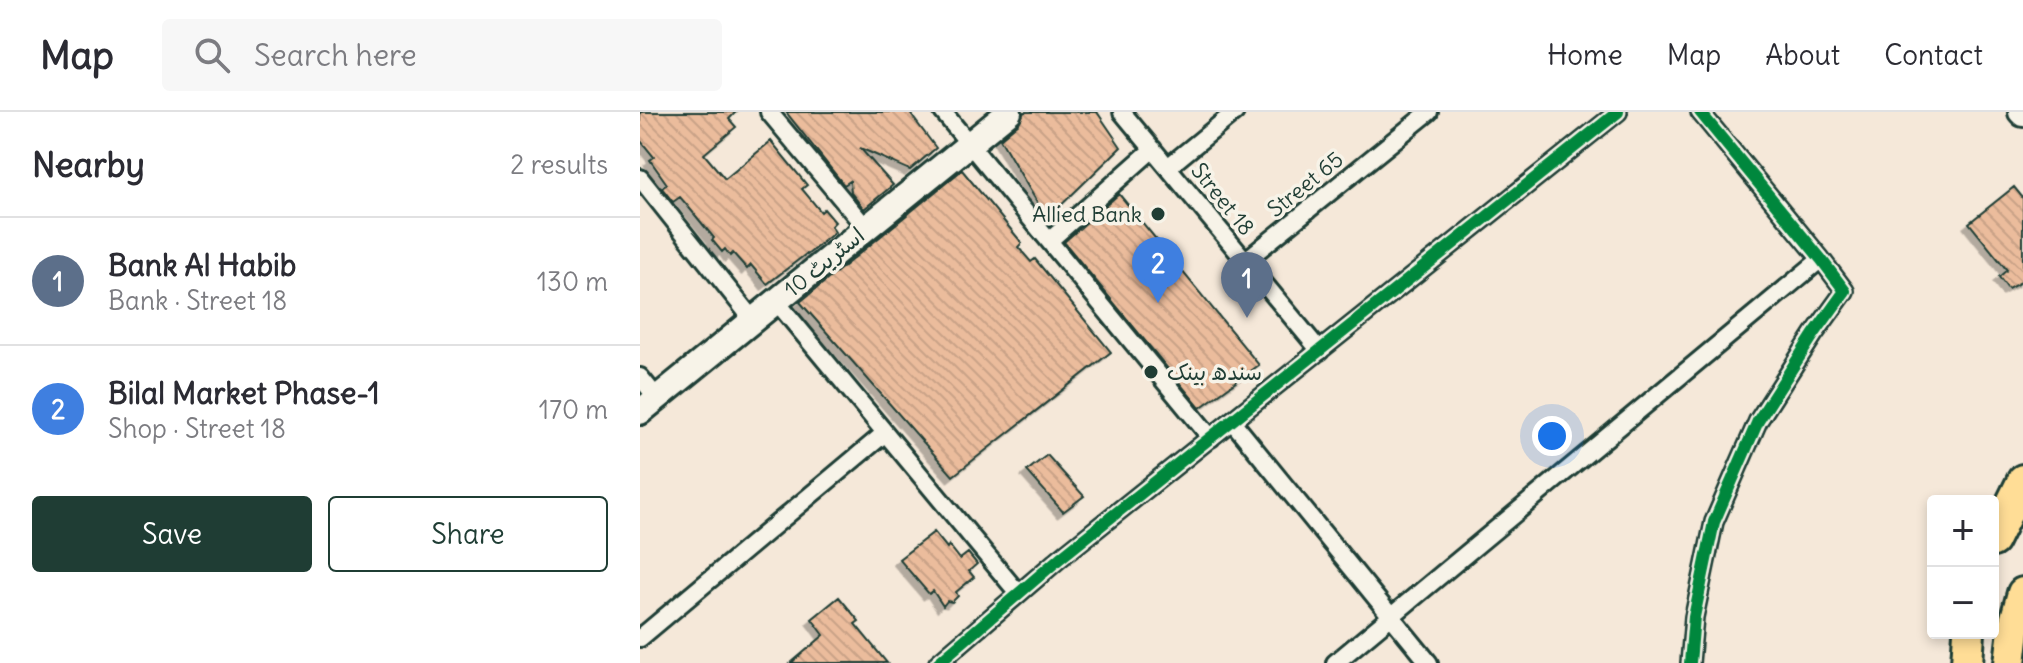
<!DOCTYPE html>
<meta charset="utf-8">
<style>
body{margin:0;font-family:Delius,"Playpen Sans Arabic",sans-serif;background:#f7f7f7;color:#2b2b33}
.controls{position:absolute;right:24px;bottom:24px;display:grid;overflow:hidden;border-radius:8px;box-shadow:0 4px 12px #0003}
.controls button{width:72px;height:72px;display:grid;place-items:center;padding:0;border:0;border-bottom:2px solid #e1e1e2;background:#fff;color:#2b2b33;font:40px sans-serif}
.you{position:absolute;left:912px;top:324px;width:28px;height:28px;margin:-20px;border:6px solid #fff;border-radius:50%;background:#1a73e8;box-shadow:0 0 0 12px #1a73e833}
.badge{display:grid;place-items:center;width:52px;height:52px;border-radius:50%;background:#1f3d34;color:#fff;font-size:26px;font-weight:700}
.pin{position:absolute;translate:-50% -66px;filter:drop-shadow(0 2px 4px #0008)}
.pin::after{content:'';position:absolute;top:42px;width:28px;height:24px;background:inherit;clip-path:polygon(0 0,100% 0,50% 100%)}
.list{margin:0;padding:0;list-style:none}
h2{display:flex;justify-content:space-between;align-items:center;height:104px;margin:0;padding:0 32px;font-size:34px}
h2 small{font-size:26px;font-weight:400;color:#7c7c81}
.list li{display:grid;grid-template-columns:52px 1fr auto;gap:24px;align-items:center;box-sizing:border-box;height:128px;padding:0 32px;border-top:2px solid #e1e1e2}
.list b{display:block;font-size:30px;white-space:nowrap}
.list p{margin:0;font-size:26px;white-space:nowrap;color:#7c7c81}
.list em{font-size:26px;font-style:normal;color:#7c7c81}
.actions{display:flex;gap:16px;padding:24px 32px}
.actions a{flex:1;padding:18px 0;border:2px solid #1f3d34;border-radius:8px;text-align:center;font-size:28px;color:#1f3d34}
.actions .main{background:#1f3d34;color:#fff}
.icon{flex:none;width:44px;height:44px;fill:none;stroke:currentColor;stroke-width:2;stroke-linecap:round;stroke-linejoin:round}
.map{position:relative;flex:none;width:1383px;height:551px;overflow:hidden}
header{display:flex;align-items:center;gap:48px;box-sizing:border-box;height:112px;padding:0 40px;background:#fff;border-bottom:2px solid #e1e1e2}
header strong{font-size:38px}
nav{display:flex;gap:44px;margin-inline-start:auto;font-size:28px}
.search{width:560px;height:72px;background:#f7f7f7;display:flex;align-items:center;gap:20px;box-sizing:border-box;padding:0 28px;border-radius:8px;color:#7c7c81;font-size:30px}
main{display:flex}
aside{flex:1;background:#fff}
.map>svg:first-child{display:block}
</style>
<header>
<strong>Map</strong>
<div class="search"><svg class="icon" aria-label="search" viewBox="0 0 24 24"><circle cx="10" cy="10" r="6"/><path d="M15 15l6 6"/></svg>Search here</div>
<nav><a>Home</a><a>Map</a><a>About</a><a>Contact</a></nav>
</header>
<main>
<aside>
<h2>Nearby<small>2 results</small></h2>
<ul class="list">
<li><span class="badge" style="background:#5c6f8a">1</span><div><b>Bank Al Habib</b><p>Bank · Street 18</p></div><em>130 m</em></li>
<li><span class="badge" style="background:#3f7fe0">2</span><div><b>Bilal Market Phase-1</b><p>Shop · Street 18</p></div><em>170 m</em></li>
</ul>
<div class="actions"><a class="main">Save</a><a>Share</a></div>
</aside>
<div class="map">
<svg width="1383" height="551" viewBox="0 0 1383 551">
<defs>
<pattern id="building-back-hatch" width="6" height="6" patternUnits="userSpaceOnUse" patternTransform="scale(2)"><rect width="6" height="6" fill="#ebbc9c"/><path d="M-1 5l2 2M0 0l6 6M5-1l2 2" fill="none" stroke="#c9a287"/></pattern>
<filter id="shadow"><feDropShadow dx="-5.5" dy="5.5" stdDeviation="0" flood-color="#0004"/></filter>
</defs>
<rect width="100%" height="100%" fill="#f5e8d9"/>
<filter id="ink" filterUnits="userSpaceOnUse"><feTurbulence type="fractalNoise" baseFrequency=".0125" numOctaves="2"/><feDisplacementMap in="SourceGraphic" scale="16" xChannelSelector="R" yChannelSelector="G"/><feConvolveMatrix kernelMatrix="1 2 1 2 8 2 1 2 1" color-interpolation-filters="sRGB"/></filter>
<g filter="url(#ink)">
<!-- building -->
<path fill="url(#building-back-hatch)" stroke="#1f3d34" stroke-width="2" filter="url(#shadow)" d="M 0,0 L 96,0 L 89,7 L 96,15 L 64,42 L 85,67 L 131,29 L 167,73 L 162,77 L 181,100 L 184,97 L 195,110 L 191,114 L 195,120 L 167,143 L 166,142 L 127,172 L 111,153 L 107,157 L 93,141 L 90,144 L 85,137 L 82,140 L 72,128 L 74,126 L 46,92 L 40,85 L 33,90 L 22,76 L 27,72 L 10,48 L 14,45 L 0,28 Z
M 146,0 L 269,0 L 296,36 L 270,58 L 220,36 L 253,73 L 224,97 L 211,81 L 210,69 L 204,73 Z
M 384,0 L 457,0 L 481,35 L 407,107 L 360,27 L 379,11 Z
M 322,58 L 382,131 L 378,135 L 391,150 L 395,147 L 471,240 L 313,364 L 160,190 Z
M 1374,75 L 1383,86 L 1383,169 L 1368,177 L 1359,165 L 1367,158 L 1329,111 Z
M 479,82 L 619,253 L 560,296 L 424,130 Z
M 407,343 L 444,384 L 423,400 L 387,359 Z
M 294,420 L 307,436 L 309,433 L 320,447 L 328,441 L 337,452 L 329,459 L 334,465 L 316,480 L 318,484 L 312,490 L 307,489 L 303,494 L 293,479 L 289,482 L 259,447 Z
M 199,485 L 219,509 L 215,512 L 247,551 L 151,551 L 184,523 L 172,507 Z"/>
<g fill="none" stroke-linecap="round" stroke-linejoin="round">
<!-- street casing -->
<g stroke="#1f3d34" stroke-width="22">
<path id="street" d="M 129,0 L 226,116
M 303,0 L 571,326
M 482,0 L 680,239
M 528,55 L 595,0
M 0,66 L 113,208
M 409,129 L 513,37
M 605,149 L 789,0
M 136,189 L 378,481
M 0,265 L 17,286
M 592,309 L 789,551
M 0,526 L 245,321
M 298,551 L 420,446 L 978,0
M 695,551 L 1181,147
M 1050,551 L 1054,505 L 1074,410 L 1118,309 L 1174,222 L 1205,179 L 1181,147 L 1060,0"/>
</g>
<!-- secondary casing -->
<g stroke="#1f3d34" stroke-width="30">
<path id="secondary" d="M 1381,0 L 1383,2
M 0,300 L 369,0"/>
</g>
<!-- highway casing -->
<g stroke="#1f3d34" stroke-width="36">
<path id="highway" d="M 1353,429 L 1383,368
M 1327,551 L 1329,521
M 1370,551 L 1375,510 L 1383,481"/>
</g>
<!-- street -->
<use href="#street" stroke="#f7f3e8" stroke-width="16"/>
<!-- secondary -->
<use href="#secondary" stroke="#f7f3e8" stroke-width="24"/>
<!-- highway -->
<use href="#highway" stroke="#ffdd96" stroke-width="30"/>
<!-- cycleway casing -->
<g stroke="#f7f3e8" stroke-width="17">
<path id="cycleway" d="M 298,551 L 420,446 L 978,0
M 1050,551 L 1054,505 L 1074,410 L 1118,309 L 1174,222 L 1205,179 L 1181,147 L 1060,0"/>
</g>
<!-- cycleway -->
<use href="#cycleway" stroke="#00873e" stroke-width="12"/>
</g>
</g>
<!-- markers -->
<g fill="#1f3d34" stroke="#f7f3e8" stroke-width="3">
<circle cx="518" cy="102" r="8"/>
<circle cx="511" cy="260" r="8"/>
</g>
<g text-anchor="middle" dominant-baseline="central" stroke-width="7" stroke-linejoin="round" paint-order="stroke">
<!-- street labels -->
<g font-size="22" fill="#1f3d34" stroke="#f7f3e8">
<text transform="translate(665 72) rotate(-39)">Street 65</text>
<text transform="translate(583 87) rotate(51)">Street 18</text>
<text transform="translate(184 150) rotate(-39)">اسٹریٹ 10</text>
</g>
<!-- poi labels -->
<g font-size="22" fill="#1f3d34" stroke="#f7f3e8" text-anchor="end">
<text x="502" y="102">Allied Bank</text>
<text x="527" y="260" text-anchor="start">سندھ بینک</text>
</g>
</g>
</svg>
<div class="controls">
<button>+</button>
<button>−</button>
</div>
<div class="you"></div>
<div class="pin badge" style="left:607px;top:206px;background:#5c6f8a">1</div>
<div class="pin badge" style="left:518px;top:191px;background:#3f7fe0">2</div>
</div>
</main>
